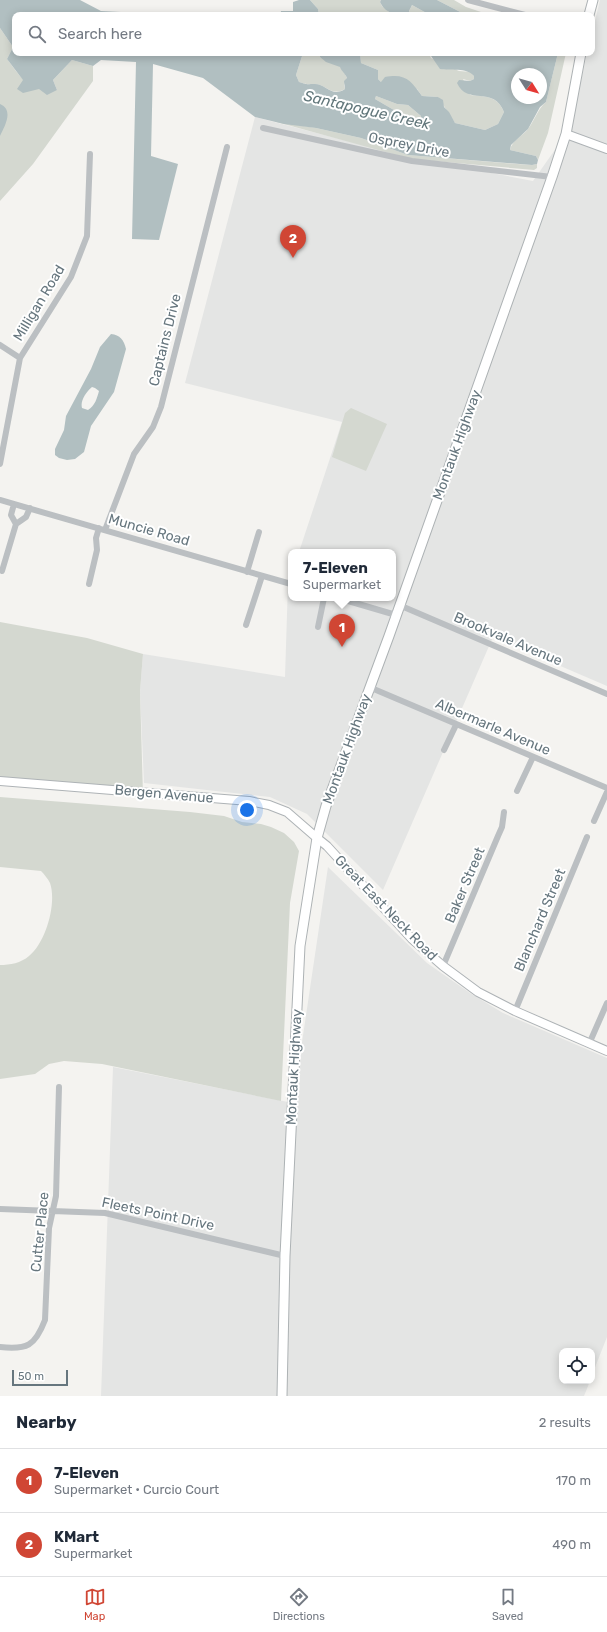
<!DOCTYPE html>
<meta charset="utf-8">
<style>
body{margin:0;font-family:Rubik,sans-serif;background:#f6f6f7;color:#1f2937}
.controls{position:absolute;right:12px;bottom:12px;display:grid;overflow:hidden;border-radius:8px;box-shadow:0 2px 10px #0003}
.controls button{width:36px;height:36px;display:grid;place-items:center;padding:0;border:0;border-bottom:1px solid #e0e1e3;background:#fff;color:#1f2937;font:20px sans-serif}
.compass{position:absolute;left:511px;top:68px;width:36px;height:36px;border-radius:50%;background:#fff;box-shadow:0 2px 10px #0003;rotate:127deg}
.scale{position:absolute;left:12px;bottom:10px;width:56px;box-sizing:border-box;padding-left:4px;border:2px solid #66767e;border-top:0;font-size:11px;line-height:14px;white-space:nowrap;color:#66767e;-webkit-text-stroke:3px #fff;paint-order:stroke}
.you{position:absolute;left:247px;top:810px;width:14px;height:14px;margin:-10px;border:3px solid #fff;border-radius:50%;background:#1a73e8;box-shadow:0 0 0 6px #1a73e833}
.badge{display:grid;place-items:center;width:26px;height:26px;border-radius:50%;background:#d04634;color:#fff;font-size:13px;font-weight:700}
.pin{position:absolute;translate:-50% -33px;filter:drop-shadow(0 1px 2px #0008)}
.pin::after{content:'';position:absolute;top:21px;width:14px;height:12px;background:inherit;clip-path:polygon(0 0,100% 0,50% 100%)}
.popup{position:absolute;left:288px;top:549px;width:108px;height:52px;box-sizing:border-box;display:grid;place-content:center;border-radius:8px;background:#fff;filter:drop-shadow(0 1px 3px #0005);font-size:13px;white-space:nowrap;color:#747a83}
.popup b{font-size:15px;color:#1f2937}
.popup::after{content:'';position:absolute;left:50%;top:100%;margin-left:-8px;border:8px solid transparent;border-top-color:#fff}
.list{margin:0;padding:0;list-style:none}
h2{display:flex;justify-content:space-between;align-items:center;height:52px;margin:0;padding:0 16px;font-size:17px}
h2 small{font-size:13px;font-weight:400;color:#747a83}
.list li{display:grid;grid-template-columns:26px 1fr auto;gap:12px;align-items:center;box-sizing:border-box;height:64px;padding:0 16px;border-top:1px solid #e0e1e3}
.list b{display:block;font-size:15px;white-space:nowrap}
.list p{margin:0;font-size:13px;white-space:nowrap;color:#747a83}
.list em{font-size:13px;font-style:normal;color:#747a83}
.icon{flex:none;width:22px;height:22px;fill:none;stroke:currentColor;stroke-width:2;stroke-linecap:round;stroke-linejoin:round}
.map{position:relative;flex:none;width:607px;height:1396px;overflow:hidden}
.search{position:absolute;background:#fff;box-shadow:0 2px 10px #0003;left:12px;right:12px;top:12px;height:44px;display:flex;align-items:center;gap:10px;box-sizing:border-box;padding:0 14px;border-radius:8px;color:#747a83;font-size:15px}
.sheet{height:180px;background:#fff}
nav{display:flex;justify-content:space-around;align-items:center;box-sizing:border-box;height:56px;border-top:1px solid #e0e1e3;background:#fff;font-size:11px;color:#747a83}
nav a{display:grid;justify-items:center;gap:2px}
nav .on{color:#d04634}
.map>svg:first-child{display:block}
</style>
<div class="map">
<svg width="607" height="1396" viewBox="0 0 607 1396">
<rect width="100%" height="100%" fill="#f4f3f0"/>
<!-- built -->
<path fill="#e4e5e4" d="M 600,0 L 607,0 L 607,686 L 493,637 L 383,890 L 307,814 L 270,797 L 144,783 L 140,691 L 143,654 L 285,677 L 288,583 L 291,575 L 291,598 L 393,598 L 393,552 L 299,552 L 342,422 L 185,383 L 255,117 L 409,157 L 533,181 L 566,134 L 577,100 L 587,53 L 592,53 L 592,33 Z
M 328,867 L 427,963 L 470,993 L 503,1013 L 607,1058 L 607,1337 L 592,1375 L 592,1351 L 562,1351 L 562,1381 L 590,1381 L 584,1396 L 101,1396 L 113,1067 L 293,1103 Z"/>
<!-- green -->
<path fill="#d4d8d0" d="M 310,0 L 381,0 L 380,2 L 382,6 L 393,15 L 319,15 L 318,9 Z
M 437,0 L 454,0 L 466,7 L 490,15 L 466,15 Z
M 412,5 L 430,15 L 410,15 L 409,11 Z
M 0,28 L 13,47 L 7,59 C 24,82 27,88 57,90 L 53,80 L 72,60 L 93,66 L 93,81 L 33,164 L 0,201 Z
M 303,53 L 320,53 L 320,57 L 341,67 L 347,78 L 344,85 L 345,89 C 331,97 326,84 315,84 C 306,84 308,85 299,82 L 296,75 Z
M 360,53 L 429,53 L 431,58 L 459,71 L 471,72 L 474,76 L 474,79 L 470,81 L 463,79 L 470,95 C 486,97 497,95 504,112 L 498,124 L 485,130 L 455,123 L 438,97 L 422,96 L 417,89 L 381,82 L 378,79 L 378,70 L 361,63 Z
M 558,53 L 566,53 L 548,133 L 538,160 L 536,156 L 510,150 C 512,140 523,136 528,129 C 535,120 537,110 546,102 Z
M 376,96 L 397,104 L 408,105 L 421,116 L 421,121 L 418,124 L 375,99 Z
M 273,121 L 316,128 L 361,138 L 408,155 L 517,164 L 532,165 L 537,164 L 537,168 L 534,170 L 411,159 Z
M 351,408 L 387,424 L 366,471 L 332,457 L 345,413 Z
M 0,622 L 87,638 L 143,654 L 140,691 L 143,795 L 0,781 Z
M 0,797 L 190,812 L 224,816 L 242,822 L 261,824 L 271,827 L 284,833 L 294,842 L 299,851 L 290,903 L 281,1101 L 102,1064 L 64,1061 L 49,1064 L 35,1074 L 0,1079 L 0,965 C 10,965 21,963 29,956 C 46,942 57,903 50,883 C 48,879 44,874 41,871 L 0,867 Z"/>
<!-- water -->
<path fill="#b1bfc1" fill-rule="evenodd" d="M 0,0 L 80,0 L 101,11 L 181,15 L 15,15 L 15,53 L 303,53 L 296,75 L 299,82 C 308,85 306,84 315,84 C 326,84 332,98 345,89 L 344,81 L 347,78 C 345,73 342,72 340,67 L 326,62 L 320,57 L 320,53 L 360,53 L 361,63 L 378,70 L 378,79 L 381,82 L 385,77 C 406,73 411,81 422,96 L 438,97 L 443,100 L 444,107 L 449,112 L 455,123 L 485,130 L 498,124 L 504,112 C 494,85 467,106 457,83 L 459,80 L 470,81 L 474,79 L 474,76 C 467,67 450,71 440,69 L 429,53 L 558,53 L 546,102 L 540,107 L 528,129 L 511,145 L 510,150 L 536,156 L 538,160 L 537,164 L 532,165 L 408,155 L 361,138 L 316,128 L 284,124 L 255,117 L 203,78 L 153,64 L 151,156 L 178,164 L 159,240 L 132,239 L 136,62 L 101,60 L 93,66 L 72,60 L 53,80 L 57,90 L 47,95 L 39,89 L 23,93 L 17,89 L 23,80 L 7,59 L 13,47 L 0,28 ZM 517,74 L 541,74 L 541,98 L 517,98 ZM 376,96 L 397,104 L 408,105 L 421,116 L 421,121 L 418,124 L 375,99 Z
M 299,0 L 310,0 L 318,9 L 319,15 L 280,15 L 281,11 L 293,11 L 293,2 Z
M 381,0 L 437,0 L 466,15 L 430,15 L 412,5 L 409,11 L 410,15 C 398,15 386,15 380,2 Z
M 0,104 C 14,110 5,126 0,136 Z
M 111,334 C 120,335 124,340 126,349 L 114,392 L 91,426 L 84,452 L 75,459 L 67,460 L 59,458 L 55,455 L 55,449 L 64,430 L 66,416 L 91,369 L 100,347 ZM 92,387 L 95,388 L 99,391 C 97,398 95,406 88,410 L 82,408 C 80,401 86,392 92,387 Z"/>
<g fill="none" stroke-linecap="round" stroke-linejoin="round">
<!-- secondary casing -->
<g stroke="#aeb3b6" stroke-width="10">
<path id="secondary" d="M 566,134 L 607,149
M 0,781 L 249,801 L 269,805 L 287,812 L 317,838 L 327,846 L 412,939 L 443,966 L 478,992 L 515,1011 L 607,1051"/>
</g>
<!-- primary casing -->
<g stroke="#adb2b4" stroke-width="11">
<path id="primary" d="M 589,15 L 593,0
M 282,1396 L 285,1256 L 300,946 L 317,838 L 326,806 L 389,636 L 552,177 L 566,134 L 581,53"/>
</g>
<!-- street -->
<path stroke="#bbbfc2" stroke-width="6" d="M 468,0 L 525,15
M 263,128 L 412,161 L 552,177
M 0,345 L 20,358
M 0,464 L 20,358 L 71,277 L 87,236 L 90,154
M 0,500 L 291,584
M 16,524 L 26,517 L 30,508
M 105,530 L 134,454 L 153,427 L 161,407 L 227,147
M 2,571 L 16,524 L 11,515 L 14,504
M 247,572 L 259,532
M 89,584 L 97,550 L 96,538 L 99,528
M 338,598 L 396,615
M 399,605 L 607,694
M 246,625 L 262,576
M 318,627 L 324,598
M 369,687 L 607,788
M 444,750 L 456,725
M 517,791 L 533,757
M 594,821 L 607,792
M 443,966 L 498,836 L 502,827 L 504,812
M 515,1011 L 587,837
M 589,1044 L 607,1003
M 0,1209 L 105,1213 L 285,1256
M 0,1347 C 27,1350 35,1346 45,1320 L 49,1228 L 56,1196 L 59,1087"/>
<!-- secondary -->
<use href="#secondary" stroke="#fff" stroke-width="8"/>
<!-- primary -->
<use href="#primary" stroke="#fff" stroke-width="9"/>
</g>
<g text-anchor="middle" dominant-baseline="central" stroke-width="4" stroke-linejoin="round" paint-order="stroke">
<!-- street labels -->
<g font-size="14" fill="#66767e" stroke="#fff">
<text transform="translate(409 145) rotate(11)">Osprey Drive</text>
<text transform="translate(39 303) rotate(-59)">Milligan Road</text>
<text transform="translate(165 340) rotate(-76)">Captains Drive</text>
<text transform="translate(457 445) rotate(-70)">Montauk Highway</text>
<text transform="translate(149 530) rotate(16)">Muncie Road</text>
<text transform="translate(508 639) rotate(23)">Brookvale Avenue</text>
<text transform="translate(493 727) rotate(23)">Albermarle Avenue</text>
<text transform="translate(347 749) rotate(-70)">Montauk Highway</text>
<text transform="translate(164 794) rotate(5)">Bergen Avenue</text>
<text transform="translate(465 885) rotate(-67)">Baker Street</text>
<text transform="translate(386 908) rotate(46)">Great East Neck Road</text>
<text transform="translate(540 920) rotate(-67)">Blanchard Street</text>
<text transform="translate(294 1067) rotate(-87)">Montauk Highway</text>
<text transform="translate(158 1214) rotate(12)">Fleets Point Drive</text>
<text transform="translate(40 1232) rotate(-84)">Cutter Place</text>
</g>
<!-- water labels -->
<g font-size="15" font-style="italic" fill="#62777b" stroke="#fff">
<text transform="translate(367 110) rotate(13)">Santapogue Creek</text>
</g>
</g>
</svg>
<div class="controls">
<button><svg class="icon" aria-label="locate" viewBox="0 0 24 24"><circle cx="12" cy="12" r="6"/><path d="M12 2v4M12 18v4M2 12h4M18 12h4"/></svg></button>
</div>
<svg class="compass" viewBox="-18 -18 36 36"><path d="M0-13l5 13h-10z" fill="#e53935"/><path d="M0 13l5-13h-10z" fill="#747a83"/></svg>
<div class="scale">50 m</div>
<div class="you"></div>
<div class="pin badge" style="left:342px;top:647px">1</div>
<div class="popup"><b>7-Eleven</b>Supermarket</div>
<div class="pin badge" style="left:293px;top:258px">2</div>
<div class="search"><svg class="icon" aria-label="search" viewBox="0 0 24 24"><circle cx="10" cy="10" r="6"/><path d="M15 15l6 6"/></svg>Search here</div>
</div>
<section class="sheet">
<h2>Nearby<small>2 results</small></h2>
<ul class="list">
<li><span class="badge">1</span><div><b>7-Eleven</b><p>Supermarket · Curcio Court</p></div><em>170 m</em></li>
<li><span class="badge">2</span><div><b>KMart</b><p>Supermarket</p></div><em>490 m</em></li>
</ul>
</section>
<nav>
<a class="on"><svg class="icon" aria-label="map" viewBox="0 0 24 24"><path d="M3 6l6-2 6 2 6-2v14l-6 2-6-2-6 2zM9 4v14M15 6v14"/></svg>Map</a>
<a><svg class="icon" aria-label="directions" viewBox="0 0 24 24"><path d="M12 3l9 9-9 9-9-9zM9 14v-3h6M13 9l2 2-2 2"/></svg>Directions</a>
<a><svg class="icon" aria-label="saved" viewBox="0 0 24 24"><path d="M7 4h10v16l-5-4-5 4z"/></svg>Saved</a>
</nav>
